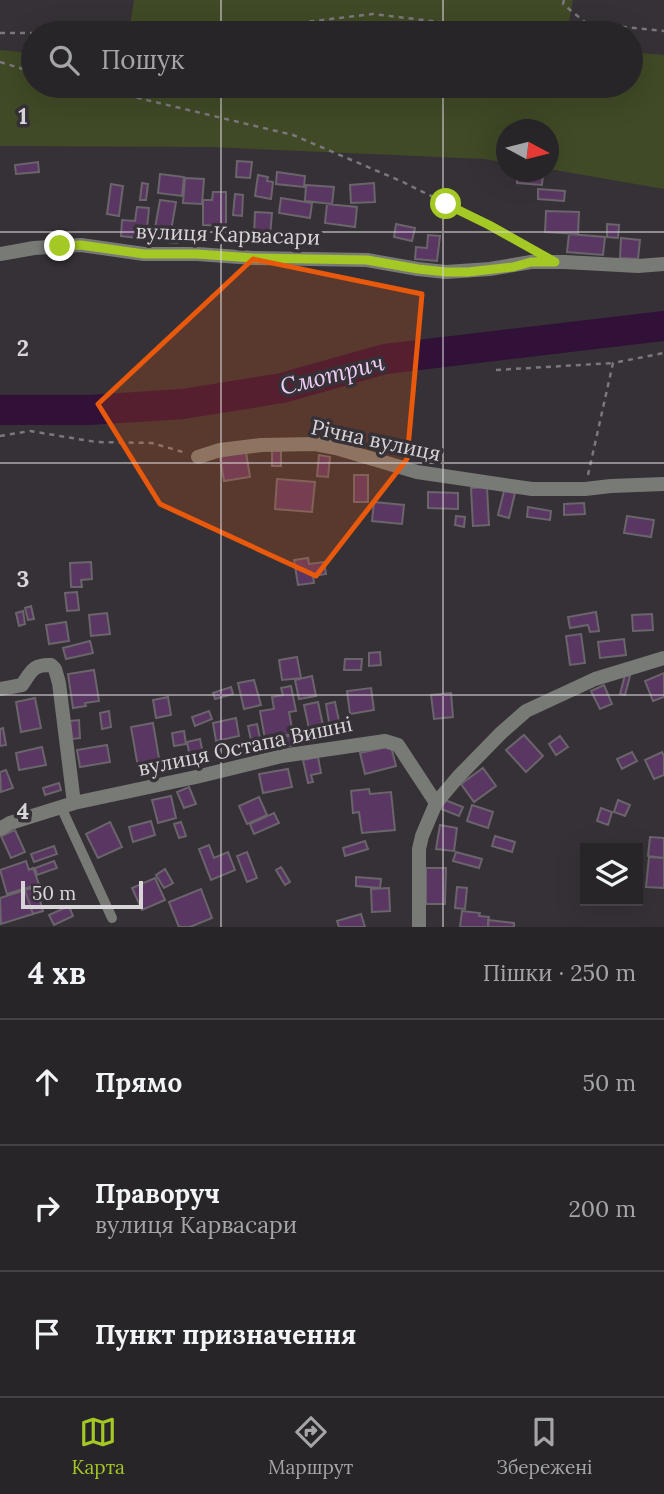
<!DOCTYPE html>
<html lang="uk">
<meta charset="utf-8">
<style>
body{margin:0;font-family:Lora,serif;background:#302d31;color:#f1f3f6}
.controls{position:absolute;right:21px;bottom:21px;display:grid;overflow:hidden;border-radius:0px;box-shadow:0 7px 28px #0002}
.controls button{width:63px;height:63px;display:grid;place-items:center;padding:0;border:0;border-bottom:2px solid #444246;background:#282529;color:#f1f3f6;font:35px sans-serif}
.compass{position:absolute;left:496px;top:119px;width:63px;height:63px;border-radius:50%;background:#282529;box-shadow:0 7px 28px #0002;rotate:97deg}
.scale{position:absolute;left:21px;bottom:18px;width:122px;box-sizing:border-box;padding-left:7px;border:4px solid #d8d5d8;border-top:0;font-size:19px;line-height:24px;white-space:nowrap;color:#d8d5d8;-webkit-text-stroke:5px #363137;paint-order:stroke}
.stop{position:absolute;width:21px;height:21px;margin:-16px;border:5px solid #a4c824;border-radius:50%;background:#fff}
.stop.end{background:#a4c824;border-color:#fff;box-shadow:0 2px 7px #0008}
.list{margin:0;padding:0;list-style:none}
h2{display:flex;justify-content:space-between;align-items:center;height:91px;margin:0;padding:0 28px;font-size:30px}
h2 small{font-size:23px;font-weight:400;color:#a5a5a8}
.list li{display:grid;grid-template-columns:46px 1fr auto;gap:21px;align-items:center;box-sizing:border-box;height:126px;padding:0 28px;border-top:2px solid #444246}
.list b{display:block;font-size:26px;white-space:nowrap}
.list p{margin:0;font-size:23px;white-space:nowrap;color:#a5a5a8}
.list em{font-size:23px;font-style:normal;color:#a5a5a8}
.icon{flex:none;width:38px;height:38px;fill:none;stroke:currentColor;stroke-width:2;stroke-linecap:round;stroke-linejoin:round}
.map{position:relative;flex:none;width:664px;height:927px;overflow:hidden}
.search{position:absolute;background:#282529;box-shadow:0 7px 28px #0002;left:21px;right:21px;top:21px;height:77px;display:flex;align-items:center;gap:18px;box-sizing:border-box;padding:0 24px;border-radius:38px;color:#a5a5a8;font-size:26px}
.sheet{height:469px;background:#282529}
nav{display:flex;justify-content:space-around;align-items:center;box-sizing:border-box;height:98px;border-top:2px solid #444246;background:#282529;font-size:19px;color:#a5a5a8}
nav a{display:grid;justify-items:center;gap:4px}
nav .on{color:#a4c824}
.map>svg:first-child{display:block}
</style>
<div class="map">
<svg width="664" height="927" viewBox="0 0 664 927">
<rect width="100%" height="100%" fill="#363137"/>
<!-- green -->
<path fill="#404a26" d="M 134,0 L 573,0 L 567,33 L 129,33 Z
M 0,50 L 33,53 L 33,86 L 631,86 L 631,52 L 664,55 L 664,189 L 549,169 L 548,130 L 506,130 L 506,163 L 485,159 L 210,147 L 0,146 Z"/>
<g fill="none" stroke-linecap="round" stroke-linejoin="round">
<!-- river -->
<path stroke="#321139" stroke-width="30" d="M 0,410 L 89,410 L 183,404 L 282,388 L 385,359 L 664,326"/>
</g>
<!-- building -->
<path fill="#5a3762" stroke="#6a646b" stroke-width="2" d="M 237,161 L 252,162 L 250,178 L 236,177 Z
M 38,162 L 39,172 L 16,174 L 15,165 Z
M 277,172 L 305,176 L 304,187 L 276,184 Z
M 518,172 L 543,173 L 542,185 L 517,183 Z
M 160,174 L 184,177 L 182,196 L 158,193 Z
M 258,175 L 268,177 L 267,181 L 273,182 L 271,199 L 255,196 Z
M 185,178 L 204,179 L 202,204 L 183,203 Z
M 142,183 L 148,184 L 146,200 L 140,200 Z
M 374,183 L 375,202 L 351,203 L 350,185 Z
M 111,184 L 123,186 L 119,216 L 107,214 Z
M 306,185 L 334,187 L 332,204 L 305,201 Z
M 538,189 L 565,191 L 564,201 L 538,199 Z
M 213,192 L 226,192 L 226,226 L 203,225 L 203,200 L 212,200 Z
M 235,194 L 243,195 L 242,216 L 233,215 Z
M 281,198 L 312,203 L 310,218 L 279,213 Z
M 160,200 L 176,202 L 171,231 L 155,228 Z
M 327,204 L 357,207 L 355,227 L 325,223 Z
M 137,207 L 149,208 L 146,239 L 121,236 L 122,220 L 135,221 Z
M 546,211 L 579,212 L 578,234 L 545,232 Z
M 255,212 L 272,213 L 270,236 L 254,235 Z
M 396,224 L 415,228 L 412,241 L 394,237 Z
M 607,224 L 619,225 L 618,238 L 607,237 Z
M 169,232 L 178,233 L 177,243 L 168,242 Z
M 569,234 L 605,237 L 603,255 L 567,252 Z
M 428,235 L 440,236 L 437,261 L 415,259 L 416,247 L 427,248 Z
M 621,238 L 640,240 L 638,259 L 620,258 Z
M 272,451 L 281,451 L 281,466 L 272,466 Z
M 246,452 L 250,477 L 224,481 L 220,457 Z
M 319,455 L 330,457 L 328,477 L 317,476 Z
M 354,475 L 368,475 L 368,502 L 354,502 Z
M 277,479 L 315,482 L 312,512 L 275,509 Z
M 487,487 L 489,525 L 473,526 L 471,488 Z
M 504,491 L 515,493 L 509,518 L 498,515 Z
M 428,492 L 458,493 L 458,509 L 428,508 Z
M 374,502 L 404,505 L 402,524 L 372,521 Z
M 584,503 L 585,514 L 564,515 L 564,504 Z
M 528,507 L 551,511 L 550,520 L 527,517 Z
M 456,516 L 465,517 L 464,527 L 455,525 Z
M 627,516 L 654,520 L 651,537 L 624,533 Z
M 308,558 L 309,564 L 324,562 L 326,574 L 313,576 L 314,583 L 298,585 L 294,560 Z
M 91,562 L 92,579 L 81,580 L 82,587 L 71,587 L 70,563 Z
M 77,592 L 79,610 L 67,611 L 65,593 Z
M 31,606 L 34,619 L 28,620 L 25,608 Z
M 23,611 L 25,624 L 19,626 L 16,613 Z
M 596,612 L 599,631 L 590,632 L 588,625 L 570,628 L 568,617 Z
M 107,613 L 110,634 L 91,636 L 89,615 Z
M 652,614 L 653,630 L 633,631 L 632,615 Z
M 66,622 L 69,641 L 49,644 L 46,625 Z
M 581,634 L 585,663 L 570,665 L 566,636 Z
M 624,639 L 626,655 L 600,658 L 598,642 Z
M 90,641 L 93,653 L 66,659 L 63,648 Z
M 380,652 L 381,665 L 369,666 L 369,653 Z
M 297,657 L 301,678 L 282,680 L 279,660 Z
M 345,659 L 362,659 L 361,670 L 344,670 Z
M 94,670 L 99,701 L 85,703 L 86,706 L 73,708 L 68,674 Z
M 664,673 L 664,697 L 653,701 L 645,681 Z
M 625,675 L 630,676 L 625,695 L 620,694 Z
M 312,676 L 316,696 L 299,699 L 295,680 Z
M 254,680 L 261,705 L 244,709 L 238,683 Z
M 604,685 L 612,704 L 600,709 L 591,691 Z
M 291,686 L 296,711 L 289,712 L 293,734 L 265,739 L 260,711 L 274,709 L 272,697 L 283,695 L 281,688 Z
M 231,687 L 233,694 L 215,699 L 213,693 Z
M 371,688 L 374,710 L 350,714 L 347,691 Z
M 451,693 L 453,717 L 434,719 L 431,695 Z
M 168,697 L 171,715 L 156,718 L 153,700 Z
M 35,698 L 41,728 L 21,732 L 16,702 Z
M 318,702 L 325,735 L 311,738 L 304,705 Z
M 335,702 L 340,726 L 330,728 L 326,704 Z
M 109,711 L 111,727 L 102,729 L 100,713 Z
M 209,711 L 212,719 L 195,726 L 192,717 Z
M 236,718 L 239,736 L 216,741 L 213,723 Z
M 79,720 L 80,738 L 72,739 L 70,721 Z
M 153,723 L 160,764 L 138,767 L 131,727 Z
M 257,724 L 260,738 L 251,740 L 248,726 Z
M 3,728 L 6,745 L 0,746 L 0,729 Z
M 184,731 L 186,744 L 174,746 L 172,733 Z
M 299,734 L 301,744 L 285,747 L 283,737 Z
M 524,735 L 543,756 L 526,772 L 506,750 Z
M 560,736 L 568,747 L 556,755 L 549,744 Z
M 200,739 L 204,759 L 191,762 L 187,742 Z
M 107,745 L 110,762 L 80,767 L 77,750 Z
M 391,746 L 396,766 L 365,774 L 360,753 Z
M 42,747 L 46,765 L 19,770 L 16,753 Z
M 632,752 L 637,761 L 622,769 L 617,759 Z
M 662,752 L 664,756 L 664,775 L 654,779 L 645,760 Z
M 318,757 L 321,773 L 311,775 L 313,782 L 308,783 L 303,760 Z
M 483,768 L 496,786 L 474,802 L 461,784 Z
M 288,769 L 292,787 L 263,793 L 259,774 Z
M 6,770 L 13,788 L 1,792 L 0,772 Z
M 59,783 L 61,790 L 45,795 L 43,788 Z
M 189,787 L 196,804 L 184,808 L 177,792 Z
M 369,789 L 370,794 L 391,792 L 395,830 L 362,833 L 359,812 L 353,813 L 351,791 Z
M 171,796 L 176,818 L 158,823 L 152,800 Z
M 259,797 L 267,815 L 247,824 L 239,806 Z
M 445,800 L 463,807 L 459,816 L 441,809 Z
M 618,800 L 630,805 L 625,816 L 614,812 Z
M 472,805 L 493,812 L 488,828 L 467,821 Z
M 601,808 L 612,812 L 608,825 L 597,821 Z
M 274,813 L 279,823 L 254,834 L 250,824 Z
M 151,821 L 155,835 L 133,842 L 129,827 Z
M 110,822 L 122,847 L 98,858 L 86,834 Z
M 181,822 L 186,836 L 179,838 L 174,824 Z
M 440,825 L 457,828 L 454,851 L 436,849 Z
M 15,830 L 25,852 L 11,858 L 1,836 Z
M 495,836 L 515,842 L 512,852 L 492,846 Z
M 650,837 L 664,838 L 664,858 L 648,856 Z
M 365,841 L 368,849 L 345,856 L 343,848 Z
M 209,845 L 214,858 L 228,852 L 235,870 L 211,880 L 199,849 Z
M 54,846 L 57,854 L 34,862 L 31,854 Z
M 247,852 L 257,878 L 247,882 L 237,856 Z
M 456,852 L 482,859 L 479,868 L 453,861 Z
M 649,857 L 664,858 L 664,888 L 646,887 Z
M 26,861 L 29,870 L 33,868 L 39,884 L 7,894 L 0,870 Z
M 54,861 L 57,868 L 37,875 L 35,868 Z
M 281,867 L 290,882 L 285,885 L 276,870 Z
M 426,868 L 446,868 L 445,904 L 426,904 Z
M 165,869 L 173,883 L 164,888 L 156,875 Z
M 356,877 L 381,879 L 380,888 L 356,886 Z
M 155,878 L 165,900 L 142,910 L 132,888 Z
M 36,887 L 43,911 L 33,914 L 25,890 Z
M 457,887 L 467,888 L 465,909 L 455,908 Z
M 389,888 L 390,911 L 372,912 L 371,889 Z
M 201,889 L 212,918 L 190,927 L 179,927 L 169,902 Z
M 25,890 L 33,914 L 1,924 L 0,898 Z
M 69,906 L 73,916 L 54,925 L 49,915 Z
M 462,911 L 480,913 L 479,916 L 489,917 L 488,927 L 460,927 Z
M 361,914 L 365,927 L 339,927 L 337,921 Z
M 488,920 L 514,923 L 514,927 L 488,927 Z"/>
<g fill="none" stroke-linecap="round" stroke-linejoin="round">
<!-- path -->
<path stroke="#7b777c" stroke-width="2.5" stroke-dasharray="5 5" stroke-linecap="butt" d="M 564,0 L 563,4 L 586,23 L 664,31
M 0,33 L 213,33 L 373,14 L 532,33
M 550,33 L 584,24
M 0,62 L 33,72
M 88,86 L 293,135 L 403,182 L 489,225 L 527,246
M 496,370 L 613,363
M 0,436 L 30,431 L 96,442 L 152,443 L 183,452
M 588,475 L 613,363 L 664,353"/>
<!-- lane -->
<path stroke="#787a76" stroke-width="10" d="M 61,807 L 112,918"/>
<!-- street -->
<path stroke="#787a76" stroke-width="14" d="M 0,254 L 34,248 L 81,245 L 144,254 L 197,254 L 253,258 L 367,260 L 418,269 L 446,272 L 490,269 L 531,262 L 565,262 L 638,266 L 664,264
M 198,457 L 220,450 L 261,445 L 315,444 L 336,448 L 417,472 L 532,489 L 585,489 L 611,486 L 664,484
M 0,689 L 22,685 C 31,672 33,664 51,665 L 55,669 L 59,683 L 74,803
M 0,829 L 10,823 L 74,803 L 196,777 L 282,756 L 385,741 L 398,745 L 436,803
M 419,927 L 419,849 L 422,836 L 436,803 L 458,777 L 501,733 L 526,711 L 595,679 L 664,658"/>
</g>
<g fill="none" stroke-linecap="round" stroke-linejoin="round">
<!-- route -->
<path stroke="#a4c824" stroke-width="9" d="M 60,246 L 81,245 L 144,254 L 197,254 L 253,258 L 367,260 L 418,269 L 446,272 L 468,272 L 513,267 L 531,262 L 555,262 L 489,225 L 446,204"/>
</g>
<!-- marked area -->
<path fill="#e8590c" fill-opacity="0.2" stroke="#e8590c" stroke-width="5" stroke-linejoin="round" d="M 253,259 L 422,294 L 407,459 L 316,576 L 160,504 L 98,404 Z"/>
<!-- grid -->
<path fill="none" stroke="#d8d5d8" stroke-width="2" stroke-opacity="0.55" d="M 221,0 L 221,33M 443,0 L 443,33M 221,86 L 221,927M 443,86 L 443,927M 0,232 L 664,232M 0,463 L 664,463M 0,695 L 664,695"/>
<g text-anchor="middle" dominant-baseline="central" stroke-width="7" stroke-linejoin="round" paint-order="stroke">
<!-- street labels -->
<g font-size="21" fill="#d8d5d8" stroke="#363137">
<text transform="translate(228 234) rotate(2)">вулиця Карвасари</text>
<text transform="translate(376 440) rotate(12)">Річна вулиця</text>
<text transform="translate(245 746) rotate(-12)">вулиця Остапа Вишні</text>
</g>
<!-- water labels -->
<g font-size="23" font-style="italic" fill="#efcdf7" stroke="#363137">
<text transform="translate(332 374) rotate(-14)">Смотрич</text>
</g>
</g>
<g font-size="23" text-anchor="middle" font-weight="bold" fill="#d8d5d8" stroke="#363137" stroke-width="7" stroke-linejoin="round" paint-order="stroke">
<text x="23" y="124">1</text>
<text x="23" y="356">2</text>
<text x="23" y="587">3</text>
<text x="23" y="819">4</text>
</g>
</svg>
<div class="controls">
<button><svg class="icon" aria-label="layers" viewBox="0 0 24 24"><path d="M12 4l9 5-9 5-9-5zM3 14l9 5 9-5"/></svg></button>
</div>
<svg class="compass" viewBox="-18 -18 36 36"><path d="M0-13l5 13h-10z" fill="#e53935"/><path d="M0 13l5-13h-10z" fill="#a5a5a8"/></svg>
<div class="scale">50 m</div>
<div class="stop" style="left:446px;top:204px"></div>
<div class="stop end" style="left:60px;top:246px"></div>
<div class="search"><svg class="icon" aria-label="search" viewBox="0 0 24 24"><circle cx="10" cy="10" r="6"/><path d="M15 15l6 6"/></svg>Пошук</div>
</div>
<section class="sheet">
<h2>4 хв<small>Пішки · 250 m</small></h2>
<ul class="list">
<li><svg class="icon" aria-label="ahead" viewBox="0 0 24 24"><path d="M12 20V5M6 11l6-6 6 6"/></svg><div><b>Прямо</b></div><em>50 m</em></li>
<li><svg class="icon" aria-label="right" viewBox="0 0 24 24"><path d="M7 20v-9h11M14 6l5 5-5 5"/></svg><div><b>Праворуч</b><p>вулиця Карвасари</p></div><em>200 m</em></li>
<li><svg class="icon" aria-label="arrive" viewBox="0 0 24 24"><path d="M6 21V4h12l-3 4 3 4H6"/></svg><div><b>Пункт призначення</b></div></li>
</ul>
</section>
<nav>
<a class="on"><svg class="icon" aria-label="map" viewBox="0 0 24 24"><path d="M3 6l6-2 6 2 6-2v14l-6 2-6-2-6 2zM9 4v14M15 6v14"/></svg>Карта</a>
<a><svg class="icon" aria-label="directions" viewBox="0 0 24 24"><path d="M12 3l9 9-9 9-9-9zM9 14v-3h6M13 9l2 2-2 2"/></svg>Маршрут</a>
<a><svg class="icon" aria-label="saved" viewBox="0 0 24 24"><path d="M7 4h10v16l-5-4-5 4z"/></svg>Збережені</a>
</nav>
